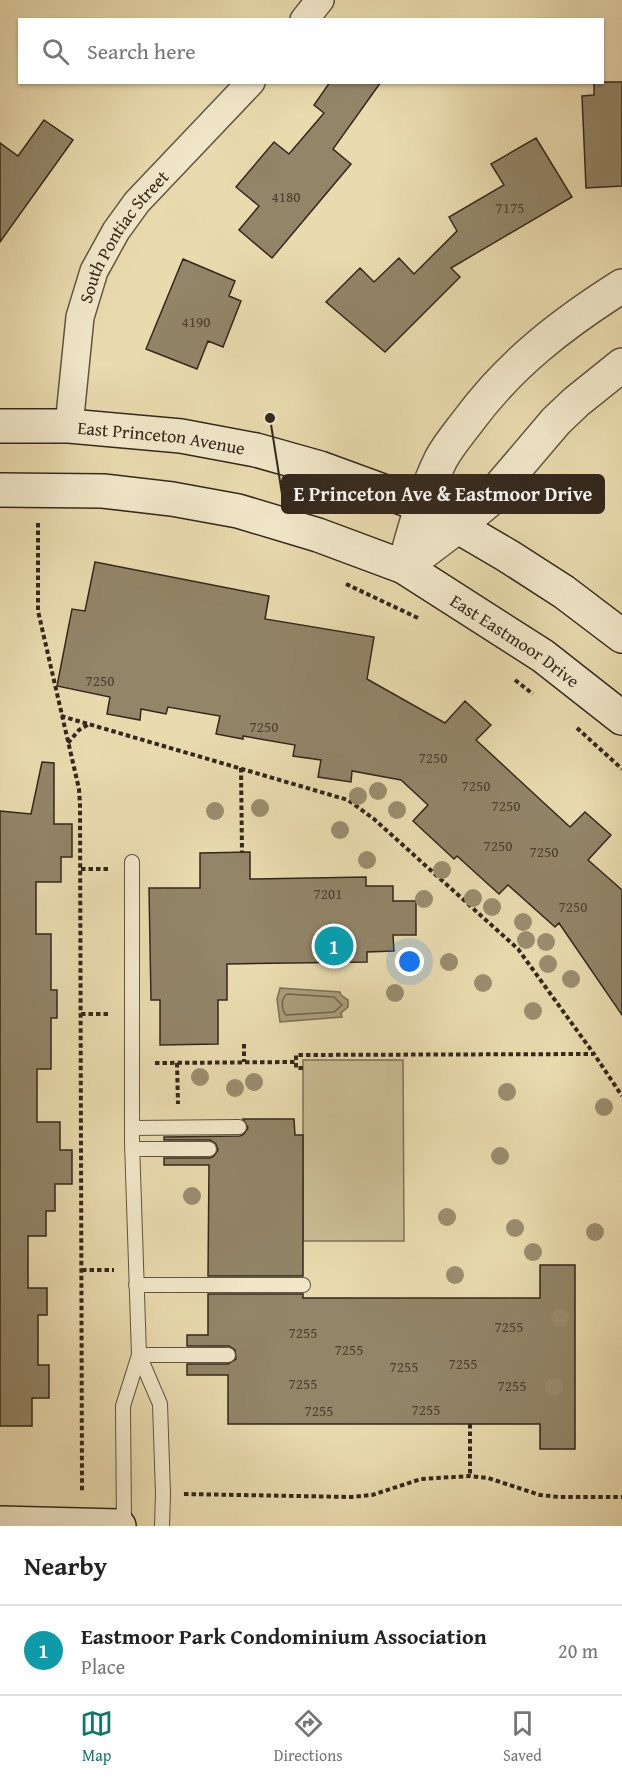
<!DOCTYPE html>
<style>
body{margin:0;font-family:"Gentium Book Plus",serif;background:#f6f6f6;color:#222}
.you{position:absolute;left:410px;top:962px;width:21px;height:21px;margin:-15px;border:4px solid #fff;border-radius:50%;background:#1a73e8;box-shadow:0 0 0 9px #1a73e833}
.badge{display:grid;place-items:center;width:39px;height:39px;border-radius:50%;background:#0f766e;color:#fff;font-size:20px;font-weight:700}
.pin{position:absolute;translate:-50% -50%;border:3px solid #fff;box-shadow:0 2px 6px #0006}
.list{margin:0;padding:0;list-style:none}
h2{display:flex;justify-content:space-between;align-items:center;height:78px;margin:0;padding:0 24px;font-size:26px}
h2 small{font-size:20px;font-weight:400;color:#767676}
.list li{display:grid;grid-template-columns:39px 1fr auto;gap:18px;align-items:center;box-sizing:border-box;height:90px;padding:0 24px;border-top:2px solid #e0e0e0}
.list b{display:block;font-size:22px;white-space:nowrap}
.list p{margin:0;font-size:20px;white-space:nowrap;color:#767676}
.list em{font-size:20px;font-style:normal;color:#767676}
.icon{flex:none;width:33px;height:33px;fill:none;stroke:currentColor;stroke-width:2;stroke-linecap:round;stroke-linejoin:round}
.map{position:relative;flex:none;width:622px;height:1526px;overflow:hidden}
.search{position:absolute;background:#fff;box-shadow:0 2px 4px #0004;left:18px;right:18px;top:18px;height:66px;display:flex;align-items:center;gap:15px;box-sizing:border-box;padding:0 21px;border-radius:0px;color:#767676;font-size:22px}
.sheet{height:168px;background:#fff}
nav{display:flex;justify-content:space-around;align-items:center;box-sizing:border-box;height:84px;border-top:2px solid #e0e0e0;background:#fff;font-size:16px;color:#767676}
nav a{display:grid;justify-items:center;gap:3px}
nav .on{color:#0f766e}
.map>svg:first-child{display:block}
</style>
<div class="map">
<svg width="622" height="1526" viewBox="0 0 622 1526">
<rect width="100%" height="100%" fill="#e9dbae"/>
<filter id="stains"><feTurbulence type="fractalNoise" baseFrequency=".00333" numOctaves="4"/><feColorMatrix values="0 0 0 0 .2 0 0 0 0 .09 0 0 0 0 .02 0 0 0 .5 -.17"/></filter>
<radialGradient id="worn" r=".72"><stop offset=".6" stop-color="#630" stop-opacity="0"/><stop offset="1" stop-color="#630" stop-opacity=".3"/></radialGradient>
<!-- green -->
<path fill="#cabd95" stroke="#7e7259" stroke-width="1.5" d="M 303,1060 L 403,1060 L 404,1241 L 303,1241 Z"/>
<!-- water -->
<path fill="#ab9e7d" stroke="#7b6f57" stroke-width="1.5" d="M 280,988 L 340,992 L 341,995 L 348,1000 L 348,1007 L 341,1013 L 342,1017 L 280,1022 L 277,999 Z"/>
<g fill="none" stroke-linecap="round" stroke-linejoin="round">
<!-- shore -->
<path stroke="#6f634d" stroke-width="1.5" d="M 287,994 L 334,997 L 342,1005 L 334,1012 L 286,1015 C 281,1010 281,998 287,994 Z"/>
</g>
<!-- building -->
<path fill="#928568" stroke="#33281d" stroke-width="1.5" d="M 330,82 L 381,82 L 333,149 L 351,164 L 272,258 L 239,230 L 259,206 L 236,187 L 274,142 L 289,154 L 324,113 L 314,105 Z
M 594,82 L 622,82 L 622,186 L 586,188 L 582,96 L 594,95 Z
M 44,120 L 73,140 L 0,242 L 0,143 L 18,156 Z
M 536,138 L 572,197 L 451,268 L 460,277 L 385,352 L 326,302 L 360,268 L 374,282 L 399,258 L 414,274 L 457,231 L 449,217 L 504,185 L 491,164 Z
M 183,259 L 235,281 L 229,296 L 241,301 L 223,347 L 208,341 L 197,369 L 146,349 Z
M 95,562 L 269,596 L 265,619 L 374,637 L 367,679 L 445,723 L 465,701 L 491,725 L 476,740 L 531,791 L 570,827 L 585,812 L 611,835 L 588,860 L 622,890 L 622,1015 L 559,923 L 555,927 L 508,885 L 499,894 L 457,856 L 454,859 L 413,821 L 428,805 L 401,780 L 352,771 L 351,782 L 318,777 L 321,760 L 293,756 L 295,745 L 243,736 L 243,739 L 216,734 L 220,716 L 168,707 L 166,714 L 141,709 L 140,720 L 107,714 L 110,697 L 57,686 L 72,609 L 85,611 Z
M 42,762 L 54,763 L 54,824 L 72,824 L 72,857 L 61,857 L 61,882 L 36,882 L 36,934 L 51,934 L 51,990 L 57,990 L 57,1018 L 51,1018 L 51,1069 L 37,1069 L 37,1122 L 60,1122 L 60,1150 L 72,1150 L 72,1184 L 55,1184 L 55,1211 L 46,1211 L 46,1236 L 28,1236 L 28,1288 L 47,1288 L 47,1315 L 38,1315 L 38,1365 L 49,1365 L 49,1398 L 32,1398 L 32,1426 L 0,1426 L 0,811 L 31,814 Z
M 250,852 L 250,879 L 366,877 L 366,886 L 393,886 L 393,901 L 416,901 L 416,935 L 393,935 L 394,951 L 367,952 L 367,962 L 227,964 L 227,1000 L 218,1000 L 218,1044 L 160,1045 L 160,1000 L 151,1000 L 149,888 L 200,888 L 200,853 Z
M 243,1119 L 294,1119 L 295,1135 L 303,1135 L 303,1276 L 208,1276 L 209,1165 L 164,1165 L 164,1158 L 210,1158 L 214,1156 L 218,1150 L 216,1144 L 210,1140 L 164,1140 L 164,1137 L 240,1136 L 244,1134 L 248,1128 Z
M 540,1265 L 575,1265 L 575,1449 L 540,1449 L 540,1424 L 228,1424 L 228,1375 L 187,1375 L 187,1364 L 228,1364 L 236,1359 L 235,1350 L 229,1346 L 187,1346 L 187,1335 L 208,1335 L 208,1294 L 303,1294 L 303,1298 L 540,1298 Z"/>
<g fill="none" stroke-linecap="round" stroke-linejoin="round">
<!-- service casing -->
<g stroke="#605541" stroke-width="16">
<path id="service" d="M 132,1128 L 239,1127
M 132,1149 L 209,1149
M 136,1285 L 303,1285
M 139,1355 L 160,1404 L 163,1494 L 162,1526
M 139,1355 L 228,1355
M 124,1526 L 123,1406 L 139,1355 L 132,1142 L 132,862"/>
</g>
<!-- minor casing -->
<g stroke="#605541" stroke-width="30">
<g id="minor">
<path d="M 304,20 L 320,0"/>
<path id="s1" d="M 69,426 L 80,317 L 94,271 L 116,231 L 137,202 L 251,82"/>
</g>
</g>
<!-- tertiary casing -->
<g stroke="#605541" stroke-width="36">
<path id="tertiary" d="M 404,567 C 414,530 424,494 441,459 C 448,446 459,433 468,421 C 510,364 562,324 622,286
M 404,567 L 457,527 L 488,501 L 556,421 L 576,402 L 622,365"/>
</g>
<!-- secondary casing -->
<g stroke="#33281d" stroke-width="36">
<g id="secondary">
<path id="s2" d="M 0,426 L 69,426 L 181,436 L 256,450 L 320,468 L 421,505 L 508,556 L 564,592 L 622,636"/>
<path id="s3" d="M 0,490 L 103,491 L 172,499 L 238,511 L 318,535 L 404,567 L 543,656 L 622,718"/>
<path d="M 0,1523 L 119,1526"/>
</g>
</g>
<!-- path -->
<path stroke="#33281d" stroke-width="4" stroke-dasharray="4.5 3" stroke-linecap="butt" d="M 38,523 L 38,611 L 79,789 L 80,805 L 82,1491
M 346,584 L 418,618
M 515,680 L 533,694
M 61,716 L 348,800 L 374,819 L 518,949 L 594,1054
M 577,728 L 622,769
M 68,743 L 79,730 L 89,724
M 241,768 L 242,852
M 81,869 L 110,869
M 81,1014 L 109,1014
M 244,1044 L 244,1062
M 155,1063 L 296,1062
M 177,1063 L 178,1104
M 303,1068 L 296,1068 L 296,1055 L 594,1054 L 622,1096
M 82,1270 L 114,1270
M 470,1424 L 470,1476
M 184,1494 L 352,1497 L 372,1495 L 421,1479 L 470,1476 L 488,1478 L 540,1495 L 559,1497 L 622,1497"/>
<!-- service -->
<use href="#service" stroke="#f1e8ca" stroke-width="14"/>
<!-- minor -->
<use href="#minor" stroke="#f1e8ca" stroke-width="27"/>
<!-- tertiary -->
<use href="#tertiary" stroke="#f1e8ca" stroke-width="33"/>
<!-- secondary -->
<use href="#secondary" stroke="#f1e8ca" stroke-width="33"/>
</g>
<!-- trees -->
<g fill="#9a8d6f">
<circle cx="378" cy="791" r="9"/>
<circle cx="358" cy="796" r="9"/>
<circle cx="260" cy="808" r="9"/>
<circle cx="397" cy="810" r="9"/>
<circle cx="215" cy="811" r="9"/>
<circle cx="340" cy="830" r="9"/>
<circle cx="367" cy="860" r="9"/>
<circle cx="442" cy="870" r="9"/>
<circle cx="473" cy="898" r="9"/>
<circle cx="424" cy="899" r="9"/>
<circle cx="492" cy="907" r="9"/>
<circle cx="523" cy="922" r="9"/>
<circle cx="526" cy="940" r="9"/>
<circle cx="546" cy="942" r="9"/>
<circle cx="449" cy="962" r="9"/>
<circle cx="548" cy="964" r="9"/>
<circle cx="571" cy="979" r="9"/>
<circle cx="483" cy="983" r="9"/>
<circle cx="395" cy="993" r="9"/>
<circle cx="533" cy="1011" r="9"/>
<circle cx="200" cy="1077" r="9"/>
<circle cx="254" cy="1082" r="9"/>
<circle cx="235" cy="1088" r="9"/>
<circle cx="507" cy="1092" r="9"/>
<circle cx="604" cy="1107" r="9"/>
<circle cx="500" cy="1156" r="9"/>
<circle cx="192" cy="1196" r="9"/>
<circle cx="447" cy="1217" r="9"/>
<circle cx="515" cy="1228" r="9"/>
<circle cx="595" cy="1232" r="9"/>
<circle cx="533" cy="1252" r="9"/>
<circle cx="455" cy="1275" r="9"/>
<circle cx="560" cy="1318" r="9"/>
<circle cx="554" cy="1387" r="9"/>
</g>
<g text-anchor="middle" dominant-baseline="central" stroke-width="4.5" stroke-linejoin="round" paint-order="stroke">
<!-- number labels -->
<g font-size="15" fill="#4b3f30">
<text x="286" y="196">4180</text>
<text x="510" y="207">7175</text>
<text x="196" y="321">4190</text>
<text x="100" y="680">7250</text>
<text x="264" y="726">7250</text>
<text x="433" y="757">7250</text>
<text x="476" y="785">7250</text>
<text x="506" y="805">7250</text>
<text x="498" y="845">7250</text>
<text x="544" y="851">7250</text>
<text x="328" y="893">7201</text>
<text x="573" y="906">7250</text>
<text x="509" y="1326">7255</text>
<text x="303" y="1332">7255</text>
<text x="349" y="1349">7255</text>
<text x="463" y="1363">7255</text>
<text x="404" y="1366">7255</text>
<text x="303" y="1383">7255</text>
<text x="512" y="1385">7255</text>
<text x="426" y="1409">7255</text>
<text x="319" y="1410">7255</text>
</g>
<!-- street labels -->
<g font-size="18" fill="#33281d" stroke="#f1e8ca">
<text stroke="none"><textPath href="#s1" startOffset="202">South Pontiac Street</textPath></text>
<text stroke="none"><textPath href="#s2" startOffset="162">East Princeton Avenue</textPath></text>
<text stroke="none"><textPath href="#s3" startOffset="548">East Eastmoor Drive</textPath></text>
</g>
</g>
<!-- callouts -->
<path fill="none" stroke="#33281d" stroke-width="2" d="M270 418L282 494"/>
<circle fill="#33281d" stroke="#f1e8ca" stroke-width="2" cx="270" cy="418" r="6"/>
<rect fill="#33281d" stroke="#33281d" stroke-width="2" x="282" y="475" width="322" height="38" rx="6"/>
<g font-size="20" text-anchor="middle" font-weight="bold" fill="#fff">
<text x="443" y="501">E Princeton Ave &amp; Eastmoor Drive</text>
</g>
<rect width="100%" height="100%" filter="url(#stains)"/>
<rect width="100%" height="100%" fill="url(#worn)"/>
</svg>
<div class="you"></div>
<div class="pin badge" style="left:334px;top:946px;background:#0f9aa8">1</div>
<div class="search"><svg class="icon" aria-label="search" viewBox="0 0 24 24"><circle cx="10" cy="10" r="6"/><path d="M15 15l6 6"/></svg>Search here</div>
</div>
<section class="sheet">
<h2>Nearby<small></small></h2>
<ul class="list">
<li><span class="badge" style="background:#0f9aa8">1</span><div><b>Eastmoor Park Condominium Association</b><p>Place</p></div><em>20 m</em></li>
</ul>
</section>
<nav>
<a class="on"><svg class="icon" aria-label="map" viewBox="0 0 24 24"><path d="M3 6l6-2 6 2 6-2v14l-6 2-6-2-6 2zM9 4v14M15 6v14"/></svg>Map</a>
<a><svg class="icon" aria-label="directions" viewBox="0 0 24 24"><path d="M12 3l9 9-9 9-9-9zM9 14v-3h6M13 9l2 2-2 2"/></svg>Directions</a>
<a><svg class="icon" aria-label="saved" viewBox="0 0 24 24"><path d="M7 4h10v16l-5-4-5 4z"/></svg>Saved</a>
</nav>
